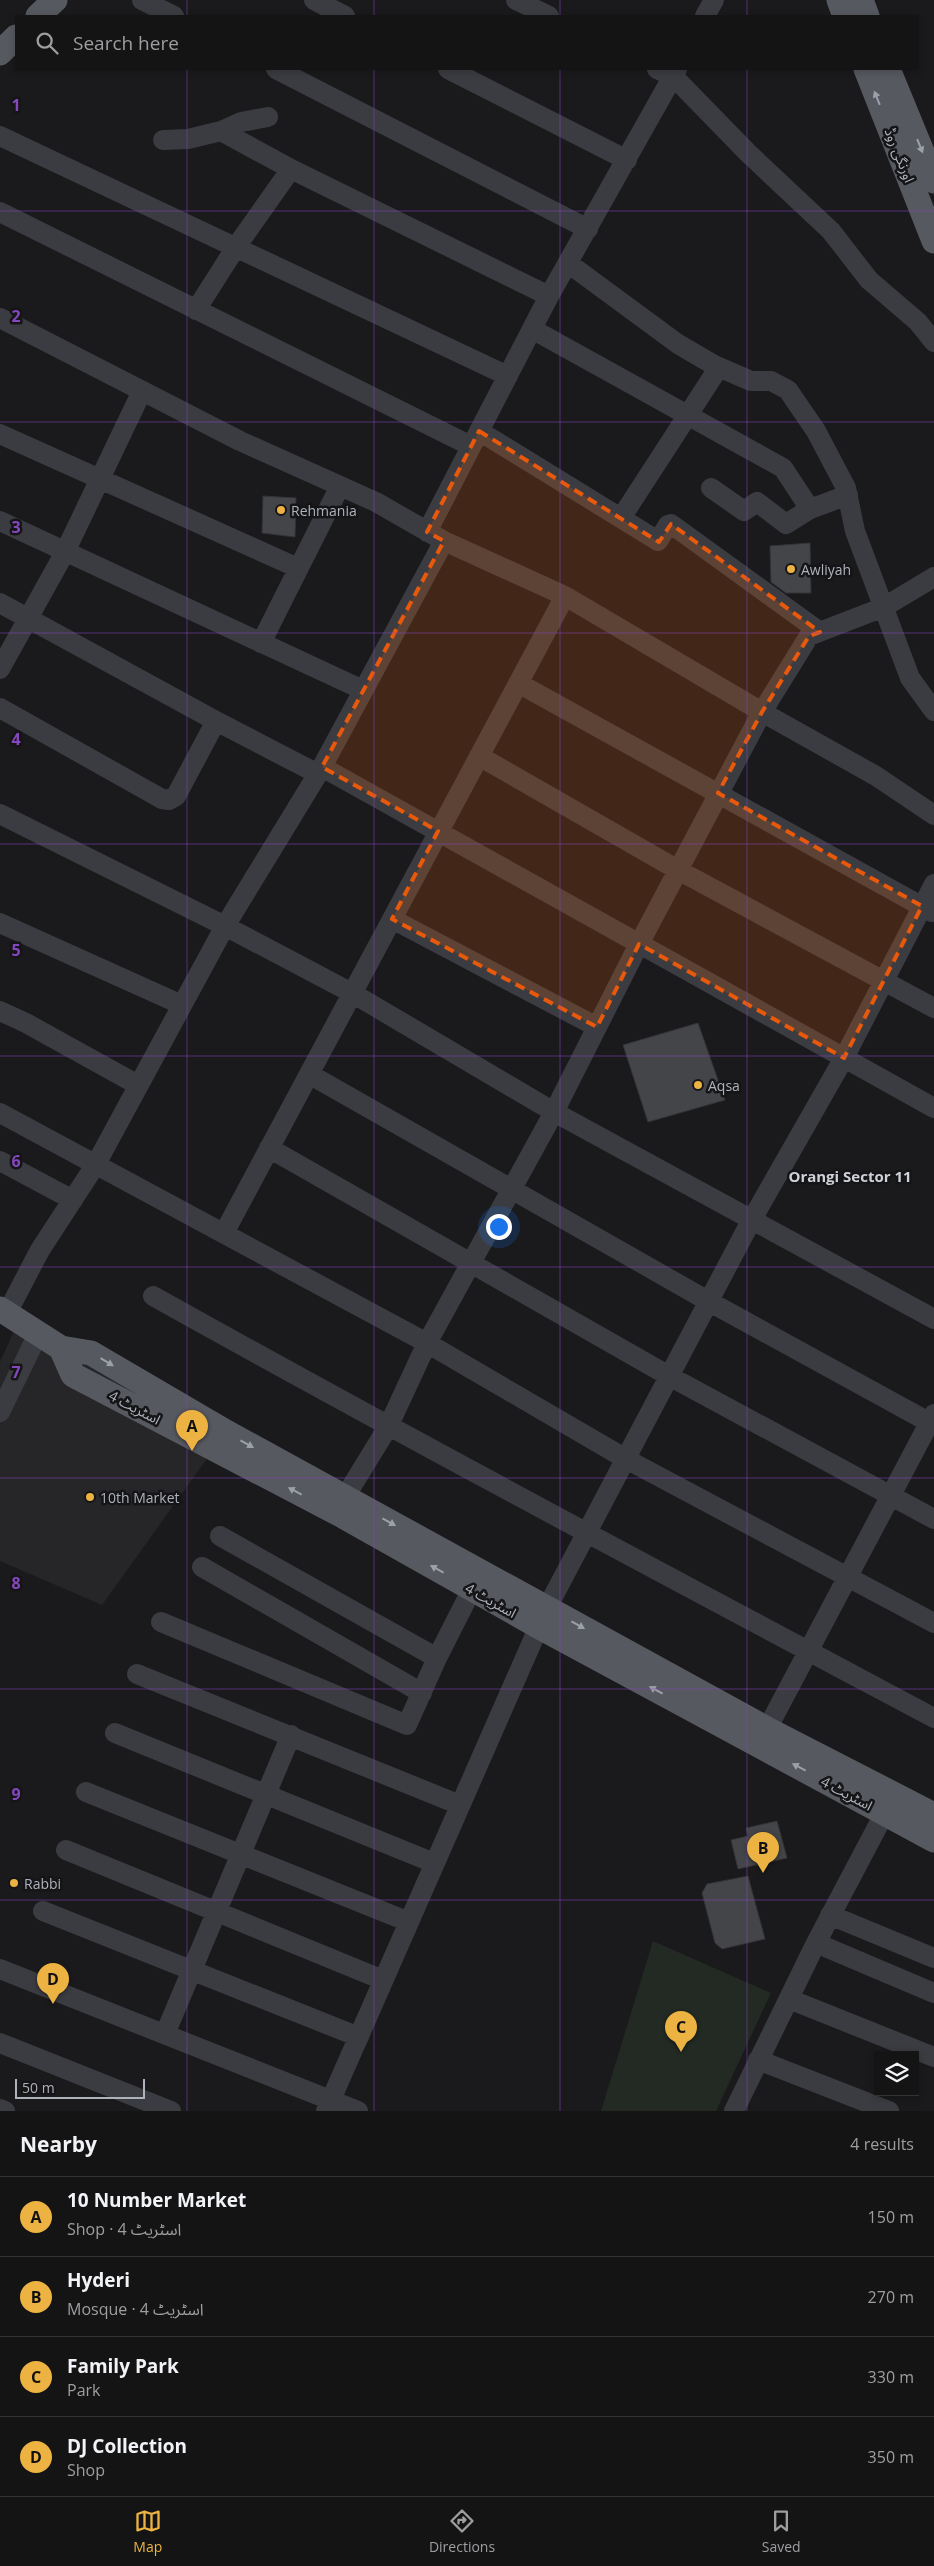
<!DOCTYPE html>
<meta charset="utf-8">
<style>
body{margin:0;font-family:"Open Sans","Noto Sans Arabic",sans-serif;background:#1d1d1e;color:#f1f3f6}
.controls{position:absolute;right:15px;bottom:15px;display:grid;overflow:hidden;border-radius:0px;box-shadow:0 2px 8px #0003}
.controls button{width:45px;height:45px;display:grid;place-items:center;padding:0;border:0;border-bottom:1px solid #333334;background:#141415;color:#f1f3f6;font:25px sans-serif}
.scale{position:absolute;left:15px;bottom:12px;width:130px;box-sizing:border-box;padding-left:5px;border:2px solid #adb2bb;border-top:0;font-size:14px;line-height:18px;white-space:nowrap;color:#adb2bb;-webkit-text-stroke:4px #151517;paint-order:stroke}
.you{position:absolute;left:498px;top:1226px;width:18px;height:18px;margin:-12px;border:4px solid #fff;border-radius:50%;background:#1a73e8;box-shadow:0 0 0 8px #1a73e833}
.badge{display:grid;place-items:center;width:32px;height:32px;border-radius:50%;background:#ecb342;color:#111;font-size:16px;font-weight:700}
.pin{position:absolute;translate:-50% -41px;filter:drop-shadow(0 1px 2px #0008)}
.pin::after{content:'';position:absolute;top:26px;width:18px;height:15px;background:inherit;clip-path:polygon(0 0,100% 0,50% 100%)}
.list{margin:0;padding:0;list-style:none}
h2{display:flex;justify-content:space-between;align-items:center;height:65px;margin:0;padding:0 20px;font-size:21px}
h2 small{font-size:16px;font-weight:400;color:#9d9ea0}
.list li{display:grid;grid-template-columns:32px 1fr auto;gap:15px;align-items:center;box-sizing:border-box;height:80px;padding:0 20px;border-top:1px solid #333334}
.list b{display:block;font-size:19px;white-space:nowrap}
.list p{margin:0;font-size:16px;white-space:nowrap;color:#9d9ea0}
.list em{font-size:16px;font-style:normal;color:#9d9ea0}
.icon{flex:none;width:28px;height:28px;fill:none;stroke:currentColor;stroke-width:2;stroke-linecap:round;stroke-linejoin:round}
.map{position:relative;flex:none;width:934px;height:2111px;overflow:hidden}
.search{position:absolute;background:#141415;box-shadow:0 2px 8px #0003;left:15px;right:15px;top:15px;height:55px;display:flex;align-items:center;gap:12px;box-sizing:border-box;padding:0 18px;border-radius:0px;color:#9d9ea0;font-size:19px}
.sheet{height:385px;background:#141415}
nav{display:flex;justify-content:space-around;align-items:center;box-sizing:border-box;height:70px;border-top:1px solid #333334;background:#141415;font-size:14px;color:#9d9ea0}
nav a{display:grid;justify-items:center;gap:2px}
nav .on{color:#ecb342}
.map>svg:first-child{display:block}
</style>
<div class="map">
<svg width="934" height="2111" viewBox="0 0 934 2111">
<rect width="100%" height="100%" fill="#1a1a1c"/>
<!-- built -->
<path fill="#262629" d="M 19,1320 L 226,1432 L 102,1605 L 0,1561 L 0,1362 Z"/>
<!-- green -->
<path fill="#222a23" d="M 653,1941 L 771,1993 L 716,2111 L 601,2111 Z"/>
<!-- building -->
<path fill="#444549" stroke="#343438" d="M 263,496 L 296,498 L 295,537 L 262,533 Z
M 810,543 L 811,593 L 786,593 L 771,582 L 770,546 Z
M 698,1023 L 725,1100 L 648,1122 L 623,1045 Z
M 777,1821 L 787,1858 L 738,1869 L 731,1840 L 748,1836 L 746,1828 Z
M 748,1876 L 765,1939 L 722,1949 L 715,1943 L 702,1893 L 707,1884 Z"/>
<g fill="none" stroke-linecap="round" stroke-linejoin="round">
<!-- minor -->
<path stroke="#3b3c41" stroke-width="20" d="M 142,0 L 174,16
M 314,0 L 345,16
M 516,0 L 549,16
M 705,16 L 714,0
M 276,69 L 588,229
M 448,69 L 627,160
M 657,69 L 673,76 L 748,153 L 831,231 L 869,280 L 918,322 L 934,342
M 221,131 L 291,169 L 549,296
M 0,136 L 508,376
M 163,140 L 188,139 L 221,131 L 241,122 L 268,117
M 0,212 L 471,446
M 568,263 L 678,344 L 714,365 L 751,381 L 771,381 L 788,390 L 816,431 L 846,488 L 855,531 L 910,678 L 934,711
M 196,310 L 236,247 L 291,169
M 0,318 L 240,441 L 376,502 L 444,541 L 565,596 L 762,712 L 876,776 L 934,815
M 532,329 L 783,468 L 810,509
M 479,431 L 658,541 L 668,525 L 671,524 L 820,632
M 0,434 L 298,568
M 711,488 L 744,511 L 757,502 L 786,524 L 810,509 L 848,495
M 621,518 L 719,367
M 0,521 L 363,690
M 427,532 L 549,296 L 677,69
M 0,603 L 216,721 L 318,774
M 261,643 L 340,486
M 0,669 L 65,552 L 142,391
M 518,683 L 932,912
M 0,708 L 162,799 L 169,800 L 176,796 L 216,721
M 479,756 L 678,870 L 934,1008
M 322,767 L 934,1108
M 0,814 L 225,926 L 352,993 L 554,1112 L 934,1319
M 392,919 L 597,1027
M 0,923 L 182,1005
M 0,1011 L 26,1023 L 138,1085
M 309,1074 L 708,1301 L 934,1425
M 0,1113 L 427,1343 L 626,1459 L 934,1623
M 269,1148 L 669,1376 L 934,1519
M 0,1161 L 73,1200
M 224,1233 L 565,596
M 153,1296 C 411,1440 673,1579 934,1718
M 7,1313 L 40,1250 L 96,1164 L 225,926 L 322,767 L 444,541
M 0,1412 L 38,1334
M 345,1497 L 388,1427 L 427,1343 L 554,1112 L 639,944 L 762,712 L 809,636 L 884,607 L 934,577
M 220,1536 L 437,1658
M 202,1567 L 422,1693
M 161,1622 L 407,1725 L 437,1658 L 472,1589
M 137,1674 L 460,1805
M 767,1729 L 934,1414
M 115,1733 L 434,1863
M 86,1792 L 409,1922
M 66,1850 L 383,1980
M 43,1911 L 359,2037
M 830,1915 L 934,1958
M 816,1943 L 934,1993
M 0,1969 L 358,2111
M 789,1999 L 934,2057
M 165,2034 L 291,1735
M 0,2043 L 171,2111
M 758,2060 L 889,2111
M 0,2109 L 5,2111
M 326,2111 L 547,1608 L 751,1221 L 844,1058 L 934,884
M 734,2111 L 816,1943 L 891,1801"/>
<!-- major -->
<path stroke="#575960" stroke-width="25" d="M 839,0 L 845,16
M 861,0 L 867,16
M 38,16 L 55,0
M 0,53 L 16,37
M 866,69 L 934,241
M 888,69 L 934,181
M 0,1309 L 61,1348 L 91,1353 L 226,1432 L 767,1729 L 934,1815
M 61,1348 L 73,1375 L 343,1516 L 538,1626 L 934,1840"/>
</g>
<!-- one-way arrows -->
<defs><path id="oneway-solid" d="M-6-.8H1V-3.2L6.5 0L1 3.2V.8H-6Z" transform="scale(1.25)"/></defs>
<g fill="#9ca0a9">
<use href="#oneway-solid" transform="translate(877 98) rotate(-112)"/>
<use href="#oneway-solid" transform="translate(920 146) rotate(68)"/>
<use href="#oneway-solid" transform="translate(107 1362) rotate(31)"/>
<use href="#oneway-solid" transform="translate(247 1444) rotate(29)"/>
<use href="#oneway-solid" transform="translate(295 1491) rotate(-152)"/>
<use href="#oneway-solid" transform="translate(389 1522) rotate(29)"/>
<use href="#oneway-solid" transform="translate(437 1569) rotate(-151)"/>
<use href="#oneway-solid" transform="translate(578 1625) rotate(29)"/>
<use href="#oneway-solid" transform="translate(656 1690) rotate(-152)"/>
<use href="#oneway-solid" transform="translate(799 1767) rotate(-152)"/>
</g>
<!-- marked area -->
<path fill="#e8590c" fill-opacity="0.2" stroke="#e8590c" stroke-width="4" stroke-dasharray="10 6" stroke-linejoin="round" d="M 479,431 L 659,542 L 671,524 L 820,632 L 809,636 L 762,712 L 718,793 L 922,906 L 844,1058 L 639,944 L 597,1027 L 392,919 L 438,831 L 322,767 L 444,541 L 427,532 Z"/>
<!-- grid -->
<path fill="none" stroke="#8547be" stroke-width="1" stroke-opacity="0.55" d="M 187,0 L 187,16M 374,0 L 374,16M 560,0 L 560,16M 747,0 L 747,16M 187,69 L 187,2111M 374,69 L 374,2111M 560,69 L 560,2111M 747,69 L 747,2111M 0,211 L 934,211M 0,422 L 934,422M 0,633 L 934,633M 0,844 L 934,844M 0,1056 L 934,1056M 0,1267 L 934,1267M 0,1478 L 934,1478M 0,1689 L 934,1689M 0,1900 L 934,1900"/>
<!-- markers -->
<g fill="#ecb342" stroke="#151517" stroke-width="2">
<circle cx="281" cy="510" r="5"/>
<circle cx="791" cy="569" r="5"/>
<circle cx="698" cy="1085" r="5"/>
<circle cx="90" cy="1497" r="5"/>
<circle cx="14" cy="1883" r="5"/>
</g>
<g text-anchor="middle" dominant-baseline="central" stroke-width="5" stroke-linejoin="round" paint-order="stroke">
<!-- street labels -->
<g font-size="14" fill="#adb2bb" stroke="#151517">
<text transform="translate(900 155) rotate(68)">اورنگی روڈ</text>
<text transform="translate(135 1407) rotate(28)">اسٹریٹ 4</text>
<text transform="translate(491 1600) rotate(29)">اسٹریٹ 4</text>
<text transform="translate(847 1793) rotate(28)">اسٹریٹ 4</text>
</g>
<!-- poi labels -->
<g font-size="14" fill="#adb2bb" stroke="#151517" text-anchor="start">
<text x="291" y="510">Rehmania</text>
<text x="801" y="569">Awliyah</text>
<text x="708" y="1085">Aqsa</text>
<text x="100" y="1497">10th Market</text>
<text x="24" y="1883">Rabbi</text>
</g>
<!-- neighbourhood labels -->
<g font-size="15" font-weight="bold" fill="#ced1d7" stroke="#151517">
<text x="850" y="1176">Orangi Sector 11</text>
</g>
</g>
<g font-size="16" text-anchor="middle" font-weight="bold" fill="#8547be" stroke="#151517" stroke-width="5" stroke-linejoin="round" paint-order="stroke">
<text x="16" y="111">1</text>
<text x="16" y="322">2</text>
<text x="16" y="533">3</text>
<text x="16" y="745">4</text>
<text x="16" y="956">5</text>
<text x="16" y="1167">6</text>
<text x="16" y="1378">7</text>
<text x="16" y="1589">8</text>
<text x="16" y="1800">9</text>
</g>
</svg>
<div class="controls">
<button><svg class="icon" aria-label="layers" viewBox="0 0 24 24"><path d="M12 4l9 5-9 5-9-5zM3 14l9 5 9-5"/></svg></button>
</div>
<div class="scale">50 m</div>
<div class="you"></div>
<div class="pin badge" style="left:192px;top:1451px">A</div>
<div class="pin badge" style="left:763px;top:1873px">B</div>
<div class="pin badge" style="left:681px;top:2052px">C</div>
<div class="pin badge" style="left:53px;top:2004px">D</div>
<div class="search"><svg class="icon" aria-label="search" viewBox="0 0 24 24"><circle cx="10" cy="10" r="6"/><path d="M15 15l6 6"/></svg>Search here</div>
</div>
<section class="sheet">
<h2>Nearby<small>4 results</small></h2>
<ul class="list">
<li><span class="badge">A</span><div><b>10 Number Market</b><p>Shop · اسٹریٹ 4</p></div><em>150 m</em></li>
<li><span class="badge">B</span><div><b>Hyderi</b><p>Mosque · اسٹریٹ 4</p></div><em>270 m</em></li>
<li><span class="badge">C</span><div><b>Family Park</b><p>Park</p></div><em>330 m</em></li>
<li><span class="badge">D</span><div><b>DJ Collection</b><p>Shop</p></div><em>350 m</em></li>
</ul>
</section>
<nav>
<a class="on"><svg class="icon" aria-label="map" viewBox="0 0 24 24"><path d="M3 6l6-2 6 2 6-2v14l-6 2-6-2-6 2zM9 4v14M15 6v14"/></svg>Map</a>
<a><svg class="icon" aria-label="directions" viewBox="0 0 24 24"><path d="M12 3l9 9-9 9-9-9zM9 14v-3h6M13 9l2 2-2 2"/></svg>Directions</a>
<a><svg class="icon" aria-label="saved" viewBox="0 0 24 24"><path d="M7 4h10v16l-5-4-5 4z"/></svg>Saved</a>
</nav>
